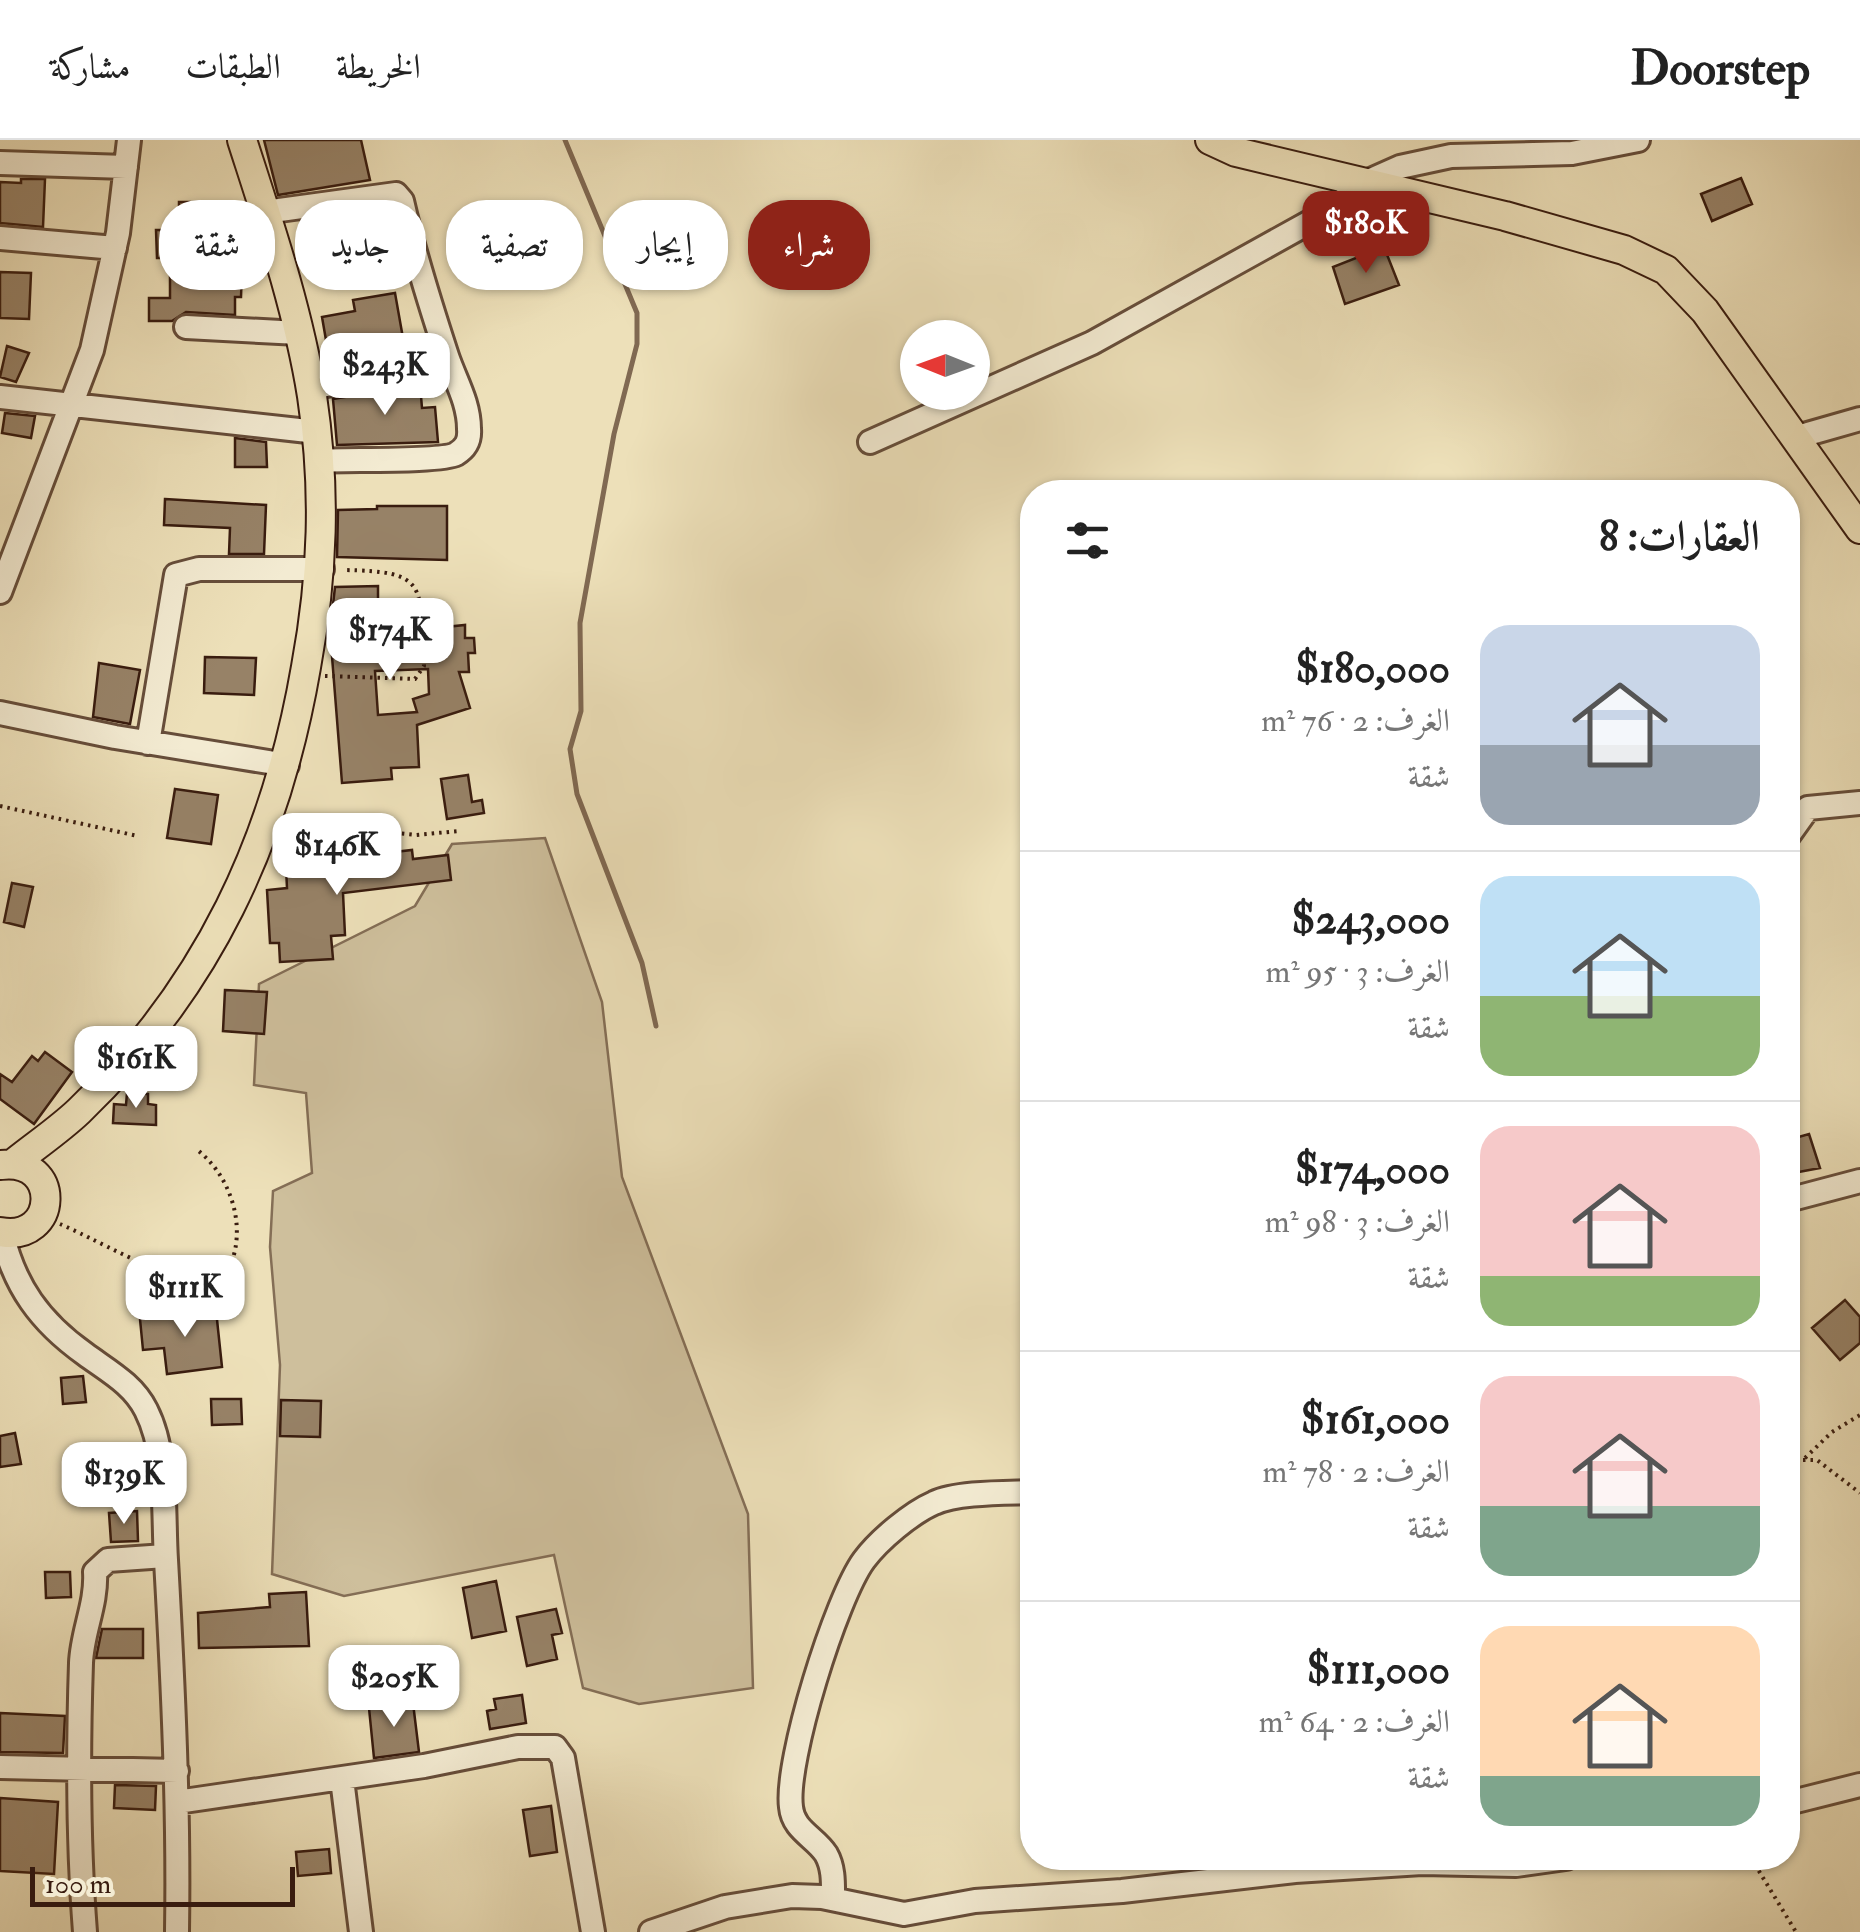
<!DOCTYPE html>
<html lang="ar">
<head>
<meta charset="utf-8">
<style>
  :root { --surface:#fff; --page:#f2f2f2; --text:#222; --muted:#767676; --line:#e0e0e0; --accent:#8f2418 }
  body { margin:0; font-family:"IM FELL Double Pica",Amiri,serif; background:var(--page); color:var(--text); direction:rtl; height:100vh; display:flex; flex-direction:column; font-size:38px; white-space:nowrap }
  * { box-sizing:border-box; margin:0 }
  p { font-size:32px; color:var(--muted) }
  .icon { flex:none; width:55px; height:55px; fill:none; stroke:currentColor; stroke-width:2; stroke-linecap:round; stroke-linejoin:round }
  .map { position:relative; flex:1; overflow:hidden; direction:ltr }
  .sheet { position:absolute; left:1020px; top:340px; width:780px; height:1390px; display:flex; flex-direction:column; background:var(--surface); border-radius:40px; box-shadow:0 2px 8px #0004; direction:rtl }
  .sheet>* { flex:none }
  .hud { position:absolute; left:30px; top:60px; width:840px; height:90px; direction:rtl; display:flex; gap:20px }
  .needle { width:65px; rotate:271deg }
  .tools { position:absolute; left:900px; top:180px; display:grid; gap:20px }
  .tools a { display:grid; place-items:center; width:90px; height:90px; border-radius:50%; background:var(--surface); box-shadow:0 2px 8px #0004; font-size:50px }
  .scale { position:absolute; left:30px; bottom:25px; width:265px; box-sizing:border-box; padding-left:10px; border:5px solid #391c0f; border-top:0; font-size:28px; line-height:35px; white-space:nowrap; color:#391c0f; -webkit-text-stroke:8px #f3ebd2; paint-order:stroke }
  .price { position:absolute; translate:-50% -85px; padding:0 22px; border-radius:20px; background:#fff; color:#222; font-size:32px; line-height:65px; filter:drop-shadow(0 2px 5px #0008) }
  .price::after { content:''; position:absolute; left:50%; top:60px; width:30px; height:22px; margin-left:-15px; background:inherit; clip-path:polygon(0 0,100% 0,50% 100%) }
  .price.selected { background:var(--accent); color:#fff }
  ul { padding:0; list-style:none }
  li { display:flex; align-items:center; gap:30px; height:250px; padding:0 40px }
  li+li { border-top:2px solid var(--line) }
  li span { display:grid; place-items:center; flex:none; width:280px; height:200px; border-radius:30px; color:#555 }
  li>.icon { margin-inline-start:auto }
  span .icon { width:120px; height:120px; fill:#fffc; stroke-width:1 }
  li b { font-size:42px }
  h2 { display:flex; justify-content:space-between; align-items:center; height:120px; padding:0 40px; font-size:42px }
  .tag { padding:0 35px; border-radius:40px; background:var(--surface); box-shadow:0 2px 8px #0004; font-size:35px; line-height:90px }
  .tag.selected { background:var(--accent); color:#fff }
  header { display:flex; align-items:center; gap:60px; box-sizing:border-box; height:140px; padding:0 50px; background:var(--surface); border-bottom:2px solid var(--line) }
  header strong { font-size:48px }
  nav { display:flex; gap:55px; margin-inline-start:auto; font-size:35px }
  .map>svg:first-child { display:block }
  .green { fill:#cebf9c; stroke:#846e56; stroke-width:2.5 }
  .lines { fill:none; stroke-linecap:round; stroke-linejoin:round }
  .stream { stroke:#806952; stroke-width:5 }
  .building { fill:#978267; stroke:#391c0f; stroke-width:2.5; fill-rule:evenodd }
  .minor-casing { stroke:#664d3a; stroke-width:28 }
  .major-casing { stroke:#391c0f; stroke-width:32 }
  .path { stroke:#391c0f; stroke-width:4; stroke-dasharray:2.5 5; stroke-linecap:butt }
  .minor { stroke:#f3ebd2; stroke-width:22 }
  .major { stroke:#ede0b9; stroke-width:28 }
</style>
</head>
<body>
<header>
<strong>Doorstep</strong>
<nav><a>الخريطة</a><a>الطبقات</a><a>مشاركة</a></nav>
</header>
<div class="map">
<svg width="1860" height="1792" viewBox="0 0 1860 1792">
  <rect width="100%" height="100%" fill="#ede0b9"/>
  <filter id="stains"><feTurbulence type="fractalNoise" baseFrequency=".002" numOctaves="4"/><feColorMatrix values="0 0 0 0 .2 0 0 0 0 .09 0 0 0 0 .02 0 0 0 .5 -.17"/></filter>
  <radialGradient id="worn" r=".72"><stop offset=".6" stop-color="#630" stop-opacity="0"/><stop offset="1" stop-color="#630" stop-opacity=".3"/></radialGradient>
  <path class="green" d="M545,698L602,862L622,1037L748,1374L753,1548L639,1564L583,1548L554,1415L344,1456L272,1434L280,1225L270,1107L273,1051L312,1033L306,953L254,945L259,844L415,766L452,704Z"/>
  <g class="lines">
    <path class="stream" d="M565,0L637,173V204L614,294L580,483L581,571L570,609L577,654L642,823L656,886"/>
  </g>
  <path class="building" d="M264,0H361L370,40L278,55Z
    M1741,38L1752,64L1712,81L1701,54Z
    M21,39H45L43,87L0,83V42L21,43Z
    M179,62H207L208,92L222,91V129H242L241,157H235V175L186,172L172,181H149V158H170V118H157L156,90H179Z
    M346,86L348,96L383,91L388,122L350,128L349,120L312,126L307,92Z
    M1384,107L1399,145L1345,164L1333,127Z
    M0,132L31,133L29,179L0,178Z
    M395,153L406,215L331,229L322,177L355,171L353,160Z
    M7,206L29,213L16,242L0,237Z
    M420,244L422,268L435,267L438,302L337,305L333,259Z
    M5,273L35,276L31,298L2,293Z
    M235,298L266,302L267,327H235Z
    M165,359L266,365L264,414H229L230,388L164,385Z
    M377,366H447V420L337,417L338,370L377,369Z
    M378,446V461H396L397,492L465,485V498H474L475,513H468L469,532H459L470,568L417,585L419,627L391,628L392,639L342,643L330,491L335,447ZM428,529L429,554L413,559L417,572L378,575L375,531Z
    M205,517L256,518L254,555L204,553Z
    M99,523L140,530L130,584L93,577Z
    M468,635L472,662L482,660L484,673L447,679L441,639Z
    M175,649L218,655L211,704L167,698Z
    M412,710L413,719L448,715L451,740L343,753L345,795L331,796L333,819L280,822L279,803H270L267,750L287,748L286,727L360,723L359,716Z
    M12,743L33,747L24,787L4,782Z
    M225,850L267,852L264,894L223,891Z
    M45,912L72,932L34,984L0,959V934L12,942L32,916L38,921Z
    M127,953L148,954V964L156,965V985L113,983L114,964L126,965Z
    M1809,994L1820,1028L1788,1034V1000Z
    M1845,1160L1860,1177V1203L1840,1220L1812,1188Z
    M216,1170L222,1227L167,1234L164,1208L143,1210L140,1179Z
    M83,1236L86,1262L63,1264L61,1238Z
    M211,1259H241L242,1284L212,1285Z
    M281,1260L321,1261L320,1297L280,1296Z
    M15,1293L21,1324L0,1327V1296Z
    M124,1306L127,1327L88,1332L85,1311Z
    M137,1371L138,1401L111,1402L109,1373Z
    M45,1432H70L71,1457L46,1458Z
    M496,1441L506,1491L472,1498L463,1448Z
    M306,1452L309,1506L199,1508L198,1473L270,1467L269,1454Z
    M556,1469L562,1493L552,1495L557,1519L527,1526L517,1477Z
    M102,1489H143V1518H96Z
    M522,1555L526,1583L490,1589L487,1571L496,1569L494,1559Z
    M413,1563L419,1612L374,1618L369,1568Z
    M0,1573L65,1576L63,1613L0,1612Z
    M115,1645L156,1646L155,1670L114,1668Z
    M0,1658L58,1662L54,1734L0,1731Z
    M551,1666L557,1712L530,1716L523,1670Z
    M329,1709L331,1733L298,1736L296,1712Z"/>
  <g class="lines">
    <defs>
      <path id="minor" d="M0,23L126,27
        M265,72L396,54L402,61C414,114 430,164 447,216C455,240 469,262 469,289C470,301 466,308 456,314C441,322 344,319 318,321
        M0,98L115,108
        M186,187L299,193
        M310,248L449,223
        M0,257L317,292
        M1797,297L1860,279
        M870,302L1092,203L1328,72L1364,43L1400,27L1451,16L1572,13L1638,0
        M0,452L92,210L118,93L129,0
        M0,573L115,597L287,625
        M148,603L176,435L199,429H322
        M1788,696L1808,668L1860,663
        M1788,1060L1860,1041
        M2,1093C14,1146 40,1182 85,1214C108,1231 133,1244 146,1270C168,1313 163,1373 166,1420C173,1544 179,1668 177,1792
        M0,1627L177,1631
        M342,1639L361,1792
        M177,1662L424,1626L518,1607H555L563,1618L593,1792
        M1788,1663L1860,1645
        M833,1759C833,1744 834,1728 826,1714C815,1697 793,1690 791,1667C785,1621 836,1458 864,1420C879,1400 911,1373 934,1363C957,1352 1007,1353 1032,1352
        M85,1792C78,1703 78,1612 81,1523C82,1492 97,1464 95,1432L108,1420L165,1416
        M651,1792L725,1767L792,1756L822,1757L904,1774L975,1761L1122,1751L1295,1731L1422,1723L1516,1725L1566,1718"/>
      <path id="major" d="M1210,0L1236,12L1505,76L1624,110L1666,130L1705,171L1860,389
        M14,1023C35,1006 59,990 79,971C208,847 276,701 306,527C323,435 326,349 312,256C298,169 269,84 242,0
        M0,1092C59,1103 62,1017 1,1025"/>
    </defs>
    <use href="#minor" class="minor-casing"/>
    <use href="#major" class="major-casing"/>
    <path class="path" d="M325,536L415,539L424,526C419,445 431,431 342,430
      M0,666L138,696
      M290,681L416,695L459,691
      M60,1084C87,1095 169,1141 192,1140C209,1140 222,1130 233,1118C245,1079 228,1033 196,1009
      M1805,1318L1832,1292L1860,1275
      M1788,1320H1817L1860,1353
      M1751,1718L1796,1792"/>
    <use href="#minor" class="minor"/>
    <use href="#major" class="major"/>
  </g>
  <rect width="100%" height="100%" filter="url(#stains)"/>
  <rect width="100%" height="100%" fill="url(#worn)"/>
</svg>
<div class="tools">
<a><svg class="needle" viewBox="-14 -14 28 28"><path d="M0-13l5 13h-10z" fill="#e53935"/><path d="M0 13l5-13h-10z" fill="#767676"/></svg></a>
</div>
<div class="scale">100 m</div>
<b class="price selected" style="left:1366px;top:136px">$180K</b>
<b class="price" style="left:385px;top:278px">$243K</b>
<b class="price" style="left:390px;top:543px">$174K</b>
<b class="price" style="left:337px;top:758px">$146K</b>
<b class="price" style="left:136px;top:971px">$161K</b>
<b class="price" style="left:185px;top:1200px">$111K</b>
<b class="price" style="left:124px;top:1387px">$139K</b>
<b class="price" style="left:394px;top:1590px">$205K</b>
<div class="hud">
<a class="tag selected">شراء</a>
<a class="tag">إيجار</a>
<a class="tag">تصفية</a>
<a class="tag">جديد</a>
<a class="tag">شقة</a>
</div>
<section class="sheet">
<h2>العقارات: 8<svg class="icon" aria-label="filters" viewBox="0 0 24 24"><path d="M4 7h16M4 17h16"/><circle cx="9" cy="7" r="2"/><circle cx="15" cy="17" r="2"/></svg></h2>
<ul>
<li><span style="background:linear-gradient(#c9d6e8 60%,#9aa5b1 0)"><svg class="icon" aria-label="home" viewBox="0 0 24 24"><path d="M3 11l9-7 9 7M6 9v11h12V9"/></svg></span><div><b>$180,000</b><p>الغرف: 2 · 76 m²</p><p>شقة</p></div></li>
<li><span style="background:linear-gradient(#bfe0f5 60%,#8fb573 0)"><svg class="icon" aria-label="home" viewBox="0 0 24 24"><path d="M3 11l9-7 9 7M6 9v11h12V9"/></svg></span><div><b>$243,000</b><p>الغرف: 3 · 95 m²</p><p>شقة</p></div></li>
<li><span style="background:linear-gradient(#f6c9c9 75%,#8fb573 0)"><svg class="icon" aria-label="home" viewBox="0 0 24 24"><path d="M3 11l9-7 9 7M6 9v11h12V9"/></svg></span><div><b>$174,000</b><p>الغرف: 3 · 98 m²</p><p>شقة</p></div></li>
<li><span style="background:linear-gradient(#f6c9c9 65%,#7fa58c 0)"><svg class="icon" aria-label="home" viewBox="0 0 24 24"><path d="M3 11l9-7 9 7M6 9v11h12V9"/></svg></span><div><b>$161,000</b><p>الغرف: 2 · 78 m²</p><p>شقة</p></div></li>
<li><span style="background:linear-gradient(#ffd9b3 75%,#7fa58c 0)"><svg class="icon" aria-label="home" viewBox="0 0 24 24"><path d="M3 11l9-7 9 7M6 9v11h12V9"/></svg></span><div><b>$111,000</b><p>الغرف: 2 · 64 m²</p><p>شقة</p></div></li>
</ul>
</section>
</div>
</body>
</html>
